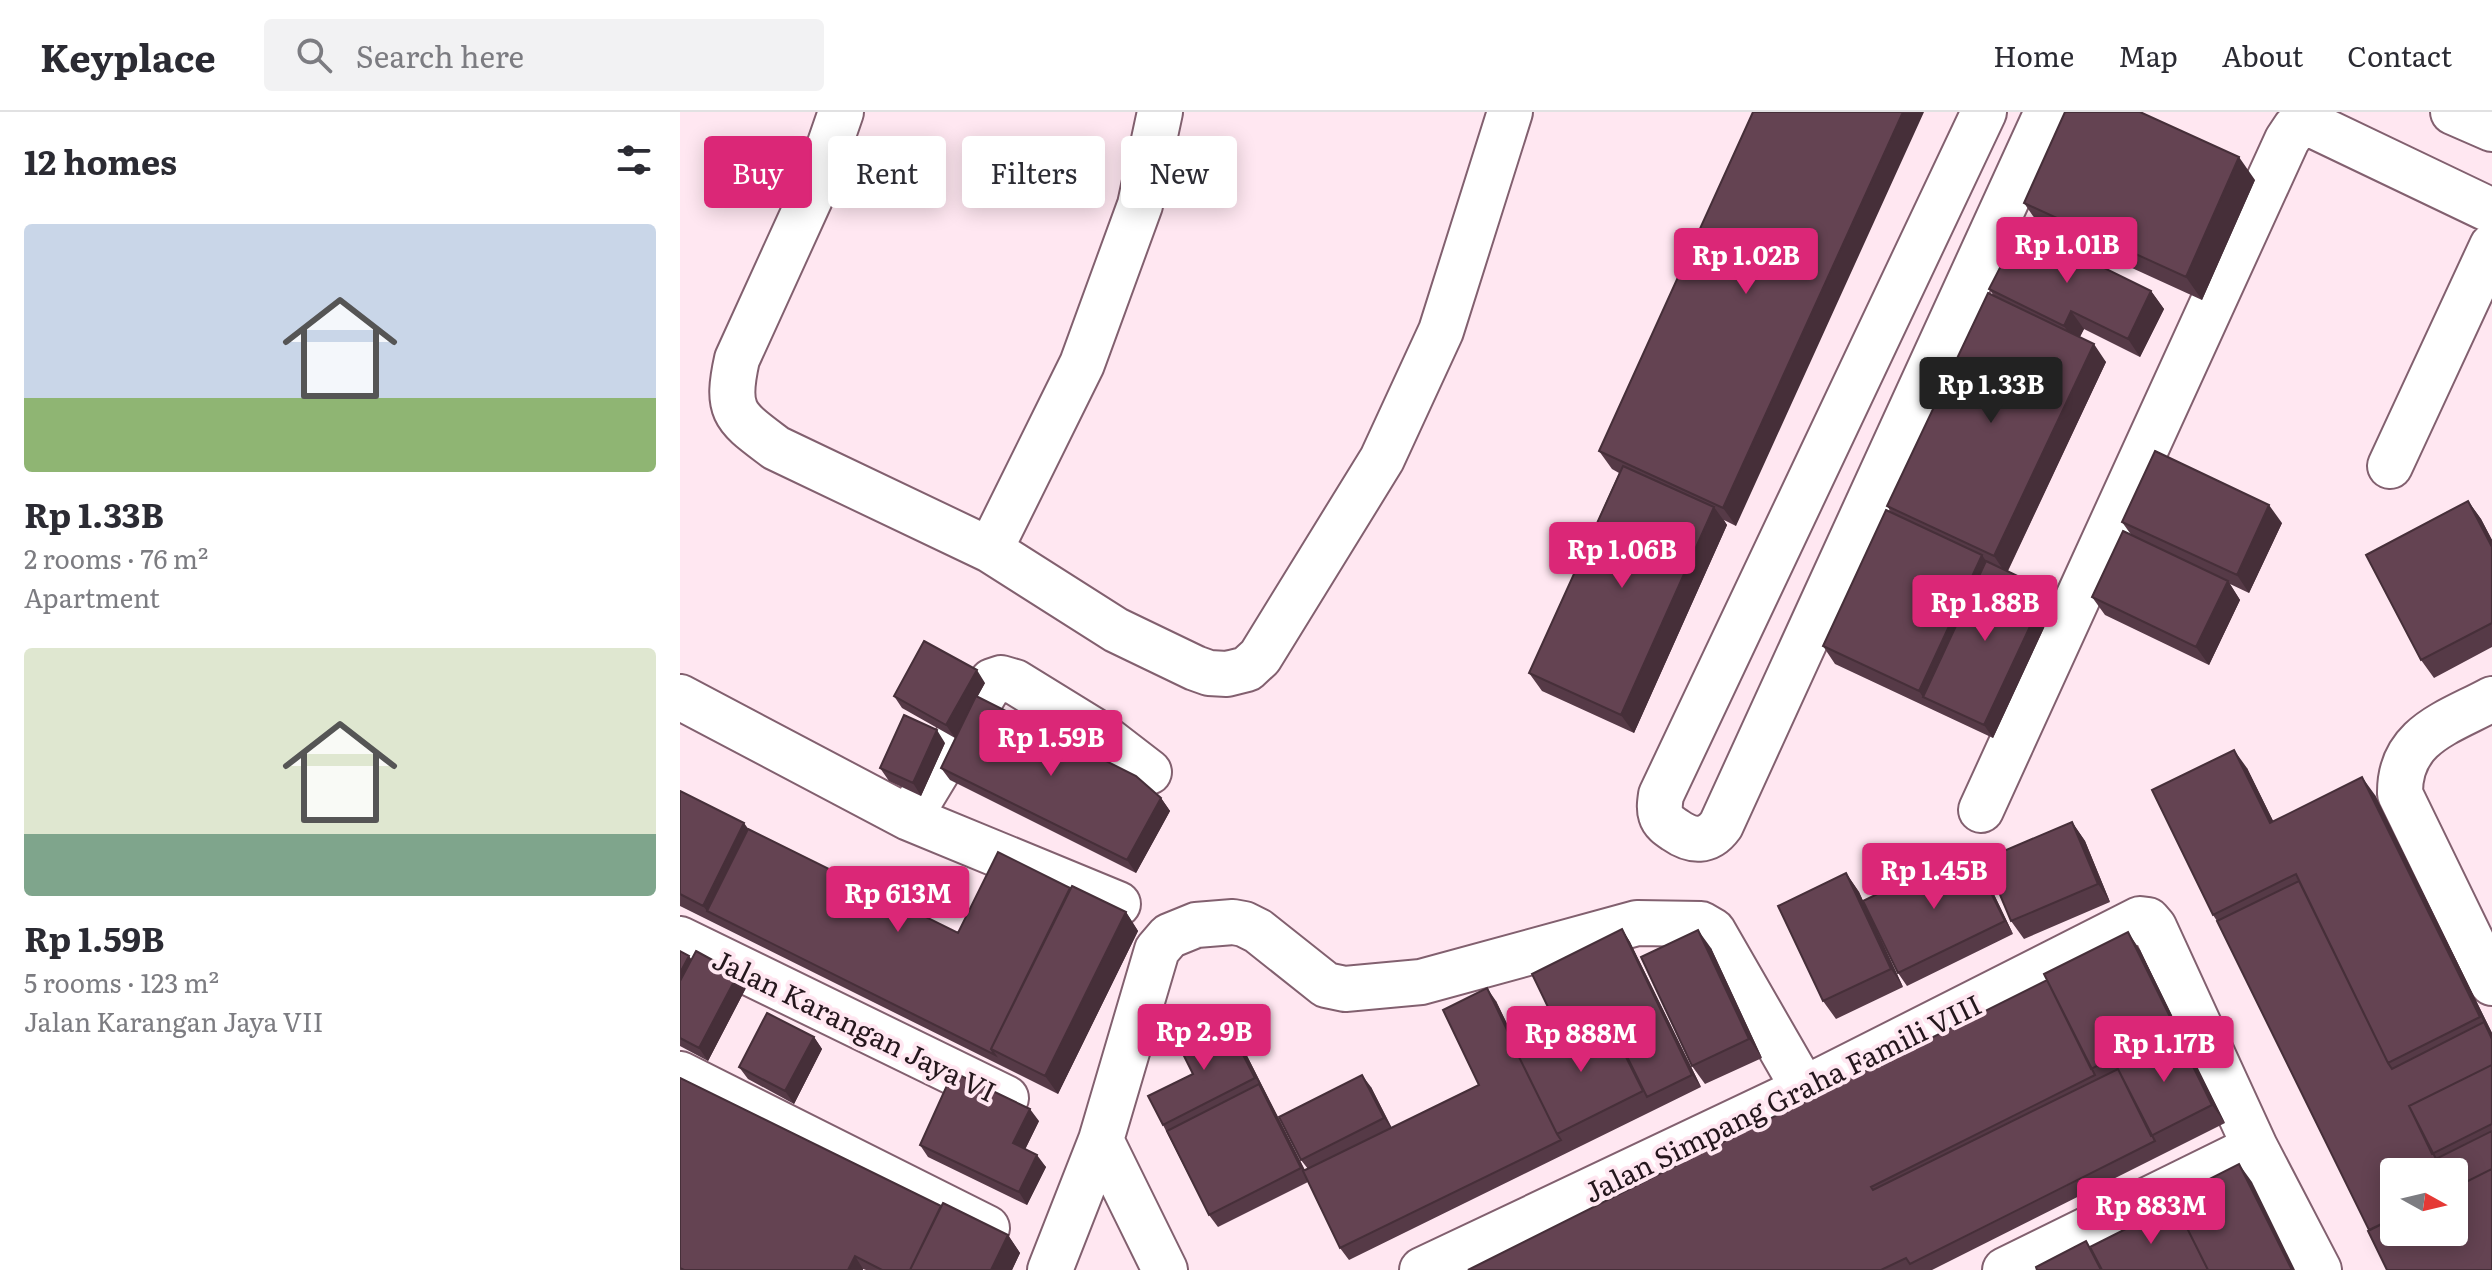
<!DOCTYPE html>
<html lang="en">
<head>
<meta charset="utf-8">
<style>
  :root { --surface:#fff; --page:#f2f2f3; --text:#2b2b33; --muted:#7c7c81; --line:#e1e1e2; --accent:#db2777 }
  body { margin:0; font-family:Literata,serif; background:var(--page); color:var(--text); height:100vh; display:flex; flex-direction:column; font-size:30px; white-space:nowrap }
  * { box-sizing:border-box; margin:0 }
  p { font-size:26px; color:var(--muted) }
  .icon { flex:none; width:44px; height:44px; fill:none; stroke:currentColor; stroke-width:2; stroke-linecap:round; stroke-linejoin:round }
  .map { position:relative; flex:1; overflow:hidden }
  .sheet { display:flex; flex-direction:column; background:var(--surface); width:680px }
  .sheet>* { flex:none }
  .guide { position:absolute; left:24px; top:24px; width:760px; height:72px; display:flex; gap:16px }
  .needle { width:52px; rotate:98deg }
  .tools { position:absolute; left:1700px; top:1046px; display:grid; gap:16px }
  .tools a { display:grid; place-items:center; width:88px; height:88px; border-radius:8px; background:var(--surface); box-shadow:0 4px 20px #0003; font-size:40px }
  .price { position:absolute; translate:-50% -68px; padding:0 18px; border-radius:8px; background:var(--accent); color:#fff; font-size:26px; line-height:52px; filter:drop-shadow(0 2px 4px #0008) }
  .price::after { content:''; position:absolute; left:50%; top:48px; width:24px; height:18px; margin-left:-12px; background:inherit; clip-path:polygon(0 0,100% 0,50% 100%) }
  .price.active { background:#222; color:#fff }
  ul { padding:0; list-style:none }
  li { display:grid; align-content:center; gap:16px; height:424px; padding:0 24px }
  li span { display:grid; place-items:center; height:248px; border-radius:8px; color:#555 }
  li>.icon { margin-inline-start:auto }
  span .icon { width:144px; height:144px; fill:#fffc; stroke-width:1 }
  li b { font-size:34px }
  h2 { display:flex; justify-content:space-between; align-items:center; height:96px; padding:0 24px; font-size:34px }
  .tag { padding:0 28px; border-radius:8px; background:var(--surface); box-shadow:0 4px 20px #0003; font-size:28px; line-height:72px }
  .tag.active { background:var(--accent); color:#fff }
  header { display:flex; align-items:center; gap:48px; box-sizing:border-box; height:112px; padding:0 40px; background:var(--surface); border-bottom:2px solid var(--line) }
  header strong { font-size:38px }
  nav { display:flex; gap:44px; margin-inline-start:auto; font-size:28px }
  .search { width:560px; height:72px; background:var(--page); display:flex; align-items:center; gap:20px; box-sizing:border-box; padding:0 28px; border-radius:8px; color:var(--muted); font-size:30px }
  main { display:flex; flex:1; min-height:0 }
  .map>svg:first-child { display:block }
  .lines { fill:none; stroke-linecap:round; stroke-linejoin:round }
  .minor-casing { stroke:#82606f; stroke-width:48 }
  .minor { stroke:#fff; stroke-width:44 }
  .wall { fill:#563a47 }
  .shaded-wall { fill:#462f39 }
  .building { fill:#644352; stroke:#462f39; stroke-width:2 }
  .labels { text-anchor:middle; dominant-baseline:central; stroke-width:8; stroke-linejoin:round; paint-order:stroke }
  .street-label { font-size:28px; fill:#25171d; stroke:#ffe7f1 }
</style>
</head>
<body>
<header>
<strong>Keyplace</strong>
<div class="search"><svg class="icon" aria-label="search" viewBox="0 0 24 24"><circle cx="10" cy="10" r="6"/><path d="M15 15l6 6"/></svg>Search here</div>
<nav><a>Home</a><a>Map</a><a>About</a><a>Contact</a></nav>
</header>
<main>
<section class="sheet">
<h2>12 homes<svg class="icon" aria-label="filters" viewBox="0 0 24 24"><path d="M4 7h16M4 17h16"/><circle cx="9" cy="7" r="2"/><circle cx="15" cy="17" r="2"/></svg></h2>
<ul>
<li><span style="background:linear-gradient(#c9d6e8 70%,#8fb573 0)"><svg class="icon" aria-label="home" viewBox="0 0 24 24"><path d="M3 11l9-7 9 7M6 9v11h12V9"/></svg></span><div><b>Rp 1.33B</b><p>2 rooms · 76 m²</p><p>Apartment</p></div></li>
<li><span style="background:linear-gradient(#dfe7d0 75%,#7fa58c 0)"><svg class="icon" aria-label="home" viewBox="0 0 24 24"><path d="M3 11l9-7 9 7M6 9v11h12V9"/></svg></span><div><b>Rp 1.59B</b><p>5 rooms · 123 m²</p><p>Jalan Karangan Jaya VII</p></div></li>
</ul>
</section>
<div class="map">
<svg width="1812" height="1158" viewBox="0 0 1812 1158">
  <rect width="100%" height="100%" fill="#ffe7f1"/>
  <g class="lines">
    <defs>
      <path id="minor" d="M161,0L134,78L57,247C45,301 55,305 96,336L310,438L436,518L515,556L529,561L547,562L567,557L580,545L702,347L761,219L830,0
        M1304,0L981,683C980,690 979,697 981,703C983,710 989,714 995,718C1012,730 1028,731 1041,713L1367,0
        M1773,0L1812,17
        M1710,354L1812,134
        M310,438L402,252L460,93L480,0
        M0,585L229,706L438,792
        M1812,587C1768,611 1719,623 1720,682L1812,871
        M1301,698L1607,28L1615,16L1630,12L1812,99
        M229,706L312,569L321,566L335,570L421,623L469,660
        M0,827L326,986
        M0,962L307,1116
        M421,1028L485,1158
        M370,1158L421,1028L477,838L489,824L516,813L553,810L564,812L578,819L646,873L665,877L741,870L957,811L1021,812L1033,819L1124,977
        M742,1158L1124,977L1460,807L1468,808L1474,815L1575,1035L1639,1158
        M1325,1158L1575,1035"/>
    </defs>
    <use href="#minor" class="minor-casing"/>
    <use href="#minor" class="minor"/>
  </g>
  <path class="wall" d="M1073,0L1056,414L1044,408L1047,413L954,621L862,579L849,561L939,361L932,357L919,339Z
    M1575,68L1522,188L1360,114L1344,91Z
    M1309,177L1471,179L1484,197L1460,245L1404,217L1400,225L1426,250L1328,459L1367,478L1376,490L1313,626L1155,552L1143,534L1212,401L1207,394L1314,184Z
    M1788,389L1801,407L1812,428V535L1754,566L1741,548Z
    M1442,410L1602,411L1569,481L1550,472L1560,488L1529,553L1425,503L1412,485L1452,424Z
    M305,571L297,585L481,686L490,699L456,761L270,668L261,656L275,626L222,596L214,584Z
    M265,631L241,684L209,669L200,656Z
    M1567,656L1593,709L1695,683L1812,921V1158L1689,1118L1537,809L1533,803Z
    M0,679L68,717L278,821L390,776L446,800L458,819L378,982L0,794Z
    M1392,710L1405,729L1430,790L1344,827L1331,809Z
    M1298,749L1333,822L1227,874L1218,861L1187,797L1223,875L1156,907L1143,889L1166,761L1179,780L1183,789Z
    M942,817L950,830L1021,975L669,1148L660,1136L628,1070L538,1115L529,1103L483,1013L544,906L557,924L625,1058L628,1057L621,1048L691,975L712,1016L799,973L816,889L842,944L882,924Z
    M1031,836L1082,946L1025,972L1012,954Z
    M1460,838L1507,934H1506L1545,1011L1252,1158H788Z
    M0,839L12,848L67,874L28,949L0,934Z
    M134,925L142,937L114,992L68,967L59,955Z
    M0,966L261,1094L328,1123L340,1141L332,1158H186L183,1157V1158H0Z
    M359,1009L345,1037L366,1055L347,1093L248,1045L240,1033Z"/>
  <path class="shaded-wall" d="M1223,0H1244L1056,414L1043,396Z
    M1559,45L1575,68L1522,188L1506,165Z
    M1471,179L1484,197L1460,245L1448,227Z
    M1391,199L1404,217L1396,232L1384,214Z
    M1414,232L1426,250L1326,462L1314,444Z
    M1788,389L1801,407L1812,428V435Z
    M1589,393L1602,411L1569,481L1557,463Z
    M1034,395L1047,413L954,621L941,603Z
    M1302,443L1314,461L1243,585L1239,579Z
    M1548,469L1560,488L1529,553L1516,535Z
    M1367,478L1376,490L1313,626L1304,613Z
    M297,558L305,571L275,626L266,613Z
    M257,618L265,631L241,684L233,671Z
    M1554,638L1567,656L1603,729L1590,711Z
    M1682,665L1695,683L1812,921V927Z
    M481,686L490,699L456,761L447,748Z
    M1392,710L1405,729L1430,790L1418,772Z
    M64,711L77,729L27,799L23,794Z
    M1289,737L1298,749L1333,822L1325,809Z
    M1166,761L1179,780L1223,875L1211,857Z
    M446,800L458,819L378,982L365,964Z
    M942,817L950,830L1021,975L1012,963Z
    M1018,818L1031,836L1082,946L1069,927Z
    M1448,820L1460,838L1507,934L1495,915Z
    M9,844L18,856L0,891V861Z
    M58,862L67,874L28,949L19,936Z
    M807,876L816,889L880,1020L878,1021Z
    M544,906L557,924L630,1069L621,1056L579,972Z
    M1496,920L1509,938L1545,1011L1532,993Z
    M134,925L142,937L114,992L105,979Z
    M682,963L691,975L713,1019L704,1006Z
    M350,997L359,1009L342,1044L333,1031Z
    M357,1043L366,1055L347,1093L339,1080Z
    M1559,1052L1572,1070L1615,1158H1612Z
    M328,1123L340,1141L332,1158H311Z
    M175,1144L183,1157V1158H168Z"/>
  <path class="building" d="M1073,0H1223L1043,396L919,339Z
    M1385,0H1460L1559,45L1506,165L1344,91Z
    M1341,115L1471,179L1448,227L1391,199L1384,214L1309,177Z
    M1308,181L1414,232L1314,444L1207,394Z
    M1475,339L1589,393L1557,463L1442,410Z
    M943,354L1034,395L941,603L849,561Z
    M1788,389L1812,435V511L1741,548L1686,443Z
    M1206,398L1302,443L1239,579L1143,534Z
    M1443,419L1548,469L1516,535L1412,485Z
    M1306,449L1367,478L1304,613L1243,585Z
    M244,529L297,558L266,613L214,584Z
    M296,584L456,664L481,686L447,748L261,656Z
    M224,603L257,618L233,671L200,656Z
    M1554,638L1590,711L1682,665L1800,905L1708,951L1616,762L1533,803L1472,678Z
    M0,679L64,711L23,794L0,782Z
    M1392,710L1418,772L1331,809L1305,747Z
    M68,717L278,821L318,740L390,776L311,937L315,943L27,799Z
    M1289,737L1325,809L1218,861L1183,789Z
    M1166,761L1211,857L1143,889L1098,794Z
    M1619,769L1708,951L1712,957L1804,910L1812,927V953L1729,994L1756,1047L1812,1019V1057L1774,1076V1060H1714V1106L1689,1118L1537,809Z
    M392,774L446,800L365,964L311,937Z
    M942,817L1012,963L967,985L929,908L925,903L882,924L852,862Z
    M1018,818L1069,927L1012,954L961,845Z
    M1448,820L1495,915L1411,957L1364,862Z
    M0,839L9,844L0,861Z
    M16,839L58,862L19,936L0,926V869Z
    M1367,868L1415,963L1191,1075L1193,1078L1438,957L1475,1029L1230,1152L1226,1146L1201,1158H788Z
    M807,876L840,945H839L877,1022L881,1028L660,1136L623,1059L799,973L763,898Z
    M87,901L134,925L105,979L59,955Z
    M925,903L963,979L877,1022L839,945Z
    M544,906L575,966L483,1013L468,984L513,962L497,930Z
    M1496,920L1532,993L1471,1024L1435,951Z
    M1812,953V1012L1752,1042L1729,994Z
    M273,960L350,997L333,1031L357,1043L339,1080L240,1033Z
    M682,963L704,1006L621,1048L599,1005Z
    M0,966L261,1094L230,1158H202L175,1144L168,1158H4L0,1156Z
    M579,972L621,1056L529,1103L487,1019Z
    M1559,1052L1612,1158H1528L1492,1086Z
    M1812,1057V1158H1707L1688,1119L1714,1106V1120H1774V1076Z
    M263,1091L328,1123L311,1158H230Z
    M1495,1092L1528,1158H1422L1410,1135Z
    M1406,1129L1421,1158H1357L1356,1155Z"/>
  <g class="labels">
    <g class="street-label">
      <text transform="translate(175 912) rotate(26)">Jalan Karangan Jaya VI</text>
      <text transform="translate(1102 985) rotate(-26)">Jalan Simpang Graha Famili VIII</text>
    </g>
  </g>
</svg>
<div class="tools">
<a><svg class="needle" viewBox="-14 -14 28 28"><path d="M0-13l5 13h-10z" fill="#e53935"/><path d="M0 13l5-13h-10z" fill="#7c7c81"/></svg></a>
</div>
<b class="price" style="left:1387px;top:173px">Rp 1.01B</b>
<b class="price" style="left:1066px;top:184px">Rp 1.02B</b>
<b class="price active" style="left:1311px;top:313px">Rp 1.33B</b>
<b class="price" style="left:942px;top:478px">Rp 1.06B</b>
<b class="price" style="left:1305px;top:531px">Rp 1.88B</b>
<b class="price" style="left:371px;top:666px">Rp 1.59B</b>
<b class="price" style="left:1254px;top:799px">Rp 1.45B</b>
<b class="price" style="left:218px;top:822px">Rp 613M</b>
<b class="price" style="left:524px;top:960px">Rp 2.9B</b>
<b class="price" style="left:901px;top:962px">Rp 888M</b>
<b class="price" style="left:1484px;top:972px">Rp 1.17B</b>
<b class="price" style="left:1471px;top:1134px">Rp 883M</b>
<div class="guide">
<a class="tag active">Buy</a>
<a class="tag">Rent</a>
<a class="tag">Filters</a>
<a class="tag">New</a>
</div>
</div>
</main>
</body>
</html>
